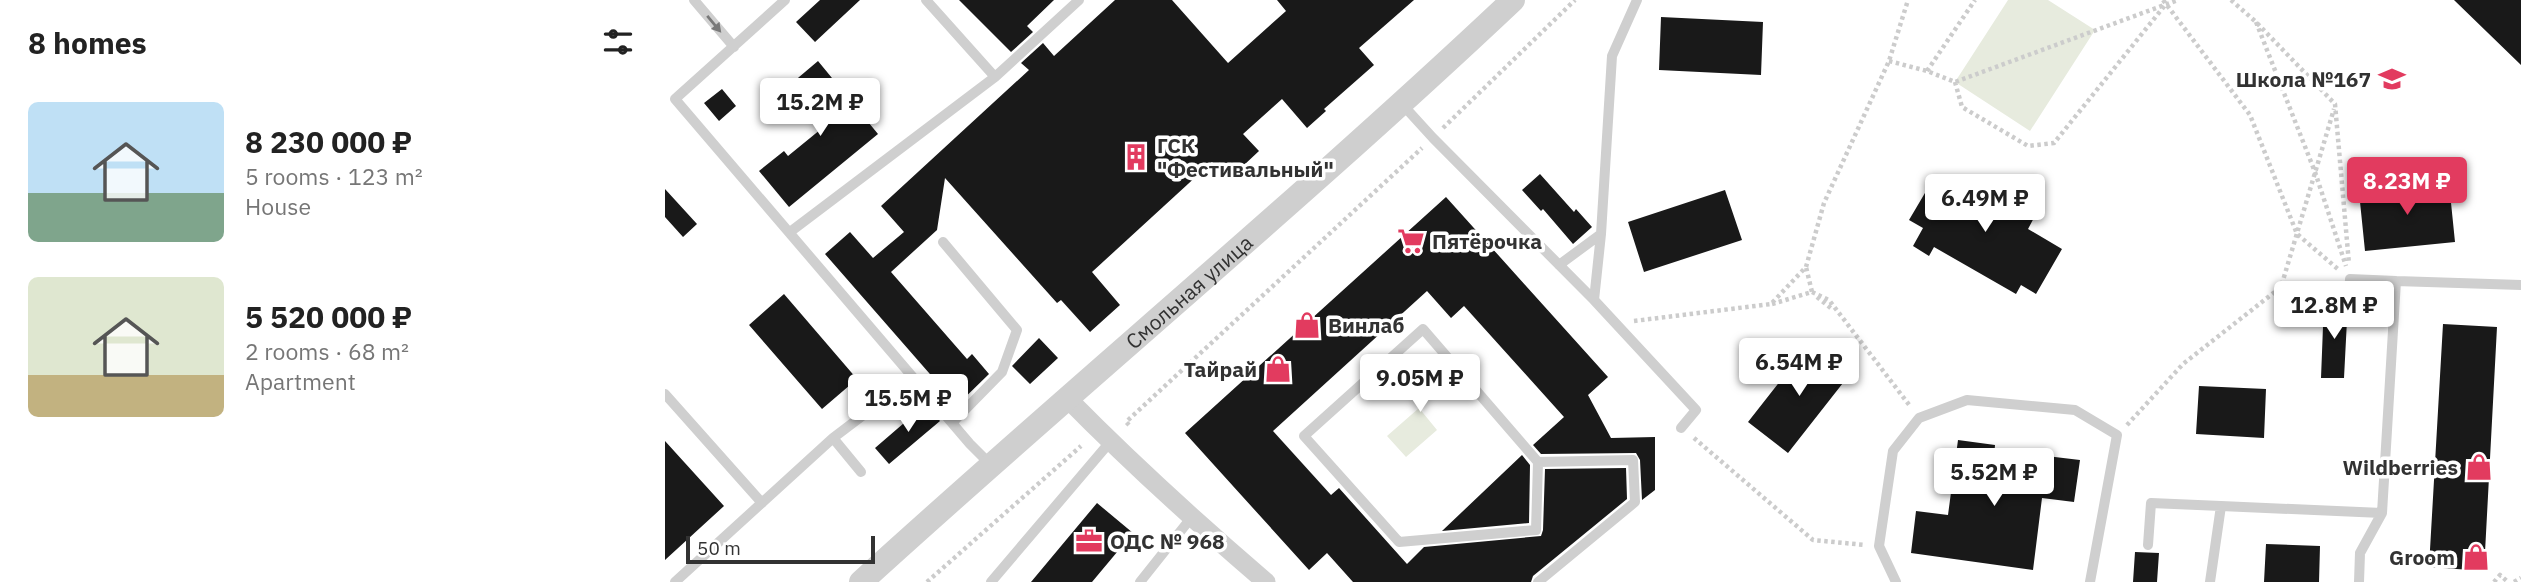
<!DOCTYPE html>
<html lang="en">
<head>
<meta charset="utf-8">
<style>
  :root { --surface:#fff; --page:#f2f2f2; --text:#222; --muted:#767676; --accent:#e23b5f }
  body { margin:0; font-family:"IBM Plex Sans",sans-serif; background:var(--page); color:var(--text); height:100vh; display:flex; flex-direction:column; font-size:26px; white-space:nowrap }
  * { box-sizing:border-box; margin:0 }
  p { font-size:23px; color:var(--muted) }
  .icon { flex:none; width:38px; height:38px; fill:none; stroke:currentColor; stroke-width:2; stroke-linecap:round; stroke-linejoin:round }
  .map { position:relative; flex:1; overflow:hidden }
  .sheet { display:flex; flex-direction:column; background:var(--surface); width:665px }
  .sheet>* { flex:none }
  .scale { position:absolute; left:21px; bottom:18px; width:189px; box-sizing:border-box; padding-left:7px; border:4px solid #323232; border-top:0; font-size:19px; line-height:24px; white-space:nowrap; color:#323232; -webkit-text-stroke:5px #fff; paint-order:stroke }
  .price { position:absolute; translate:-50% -60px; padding:0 16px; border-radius:7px; background:#fff; color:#222; font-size:23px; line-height:46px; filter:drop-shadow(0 2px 4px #0008) }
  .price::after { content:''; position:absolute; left:50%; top:42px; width:21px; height:16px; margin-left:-10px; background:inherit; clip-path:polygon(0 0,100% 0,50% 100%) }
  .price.current { background:var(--accent); color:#fff }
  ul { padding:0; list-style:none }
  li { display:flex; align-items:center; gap:21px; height:175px; padding:0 28px }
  li span { display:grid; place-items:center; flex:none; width:196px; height:140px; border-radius:10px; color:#555 }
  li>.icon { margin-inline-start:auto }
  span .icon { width:84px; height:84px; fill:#fffc; stroke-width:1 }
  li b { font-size:30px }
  h2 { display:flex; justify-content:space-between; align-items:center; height:84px; padding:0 28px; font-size:30px }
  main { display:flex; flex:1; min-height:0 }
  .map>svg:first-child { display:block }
  .green { fill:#e7ebde }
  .building { fill:#191919 }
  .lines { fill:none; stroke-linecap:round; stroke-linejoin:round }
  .path { stroke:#ccc; stroke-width:4.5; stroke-dasharray:3.5 3.5; stroke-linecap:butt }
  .service { stroke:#cfcfcf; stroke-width:10 }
  .minor { stroke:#cfcfcf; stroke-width:19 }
  .tertiary { stroke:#cfcfcf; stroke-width:24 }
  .oneway { fill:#797979 }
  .labels { text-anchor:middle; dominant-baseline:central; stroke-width:7; stroke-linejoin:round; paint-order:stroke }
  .poi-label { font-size:21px; font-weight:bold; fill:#323232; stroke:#fff; text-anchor:end }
  .street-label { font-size:21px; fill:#323232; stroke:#fff }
</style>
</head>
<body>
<main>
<section class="sheet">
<h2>8 homes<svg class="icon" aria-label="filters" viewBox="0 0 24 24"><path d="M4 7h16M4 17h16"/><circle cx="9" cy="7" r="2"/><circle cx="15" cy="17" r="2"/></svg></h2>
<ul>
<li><span style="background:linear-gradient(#bfe0f5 65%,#7fa58c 0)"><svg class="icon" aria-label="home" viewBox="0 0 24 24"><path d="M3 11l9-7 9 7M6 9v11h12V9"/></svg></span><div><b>8 230 000 ₽</b><p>5 rooms · 123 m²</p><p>House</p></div></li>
<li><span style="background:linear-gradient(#dfe7d0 70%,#c2b280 0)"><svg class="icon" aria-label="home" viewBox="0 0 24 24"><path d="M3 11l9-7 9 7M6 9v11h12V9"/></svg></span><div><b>5 520 000 ₽</b><p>2 rooms · 68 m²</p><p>Apartment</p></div></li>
</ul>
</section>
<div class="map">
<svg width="1856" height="582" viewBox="0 0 1856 582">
  <rect width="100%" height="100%" fill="#fff"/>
  <path class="green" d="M1343,0H1383L1430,30L1365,131L1290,82Z
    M754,408L772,430L741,457L722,436Z"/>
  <path class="building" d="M155,0H195L150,42L131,22Z
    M294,0H389L362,26L368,32L346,52Z
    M450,0H507L563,63L621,11L612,0H749L694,48L709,65L659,109L661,111L642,128L617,99L578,134L594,151L563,180L547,162L427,272L455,305L425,332L396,300L392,303L280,178L272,230L226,272L302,359L307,354L324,374L286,411L272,394L278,389L160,254L185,232L208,258L239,232L216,206L364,70L356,63L378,43L389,56Z
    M1789,0H1856V65Z
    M996,17L1098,22L1096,75L994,70Z
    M153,61L213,134L124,207L94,171L119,151L123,156L161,125L127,83Z
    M57,89L71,106L54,121L39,103Z
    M875,174L909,212L911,209L927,227L908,244L878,209L876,211L857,190Z
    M1270,176L1301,194L1311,177L1372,212L1363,229L1397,249L1371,294L1356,285L1351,294L1269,247L1264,256L1248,246L1258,228L1244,220Z
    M1784,183L1790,242L1700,251L1694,192Z
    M0,189L32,224L18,237L0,217Z
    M1060,190L1077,240L979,272L963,222Z
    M781,197L943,377L923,395L946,438L990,437V490L977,500L975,460L971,453L876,454L868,445L899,417L799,306L786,318L762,291L608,431L666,495L674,488L742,564L759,547L876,536L878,530L880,469L961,468L962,499L868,576L866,582H688L662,553L644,570L520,433Z
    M119,294L192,379L157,409L84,325Z
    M1659,301L1676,302V316L1682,320L1679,378H1656Z
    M1778,324L1832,327L1819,571L1764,567Z
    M374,338L393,358L365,384L347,366Z
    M1145,343L1185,374L1123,453L1083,422Z
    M1534,386L1601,389L1599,438L1531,434Z
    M261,404L275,421L224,464L210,448Z
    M1293,440L1330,445L1329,458L1372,464L1373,455L1415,460L1409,502L1377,498L1368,570L1246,553L1251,511L1283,515Z
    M0,441L59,506L0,560Z
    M857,455L865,465L864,523L777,531Z
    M432,503L468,533L427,582H366Z
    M1601,544L1655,546L1654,582H1599Z
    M1470,552L1494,553L1492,582H1468Z"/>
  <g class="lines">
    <path class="path" d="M1498,0L1585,115L1632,234L1674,270
      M1566,0L1591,22L1670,104L1684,264
      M1591,22L1650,172L1681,266
      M1224,61L1262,71L1290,82L1513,0
      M1262,71L1310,0
      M1290,82L1297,107L1363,146L1389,143L1501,4
      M778,128L910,0
      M1147,292L1164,300L1245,406
      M1152,297L1167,309
      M1107,304L1147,292L1141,267
      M969,321L1106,304L1141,267L1159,203L1224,61L1243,0
      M464,425L461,422L757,148
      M1462,425L1518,364L1616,287L1669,109
      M1029,438L1148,540L1200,545
      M262,582L416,446
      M1829,582L1835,575L1843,582
      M1849,582L1856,578"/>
    <path class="service" d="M29,0L69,47
      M120,0L10,99L305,444L325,464
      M261,0L330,77
      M737,104L768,138L929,300L1031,410L1016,428
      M125,232L330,77L414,0
      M278,242L352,330L337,372L287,423
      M894,265L936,234
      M929,300L936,234L947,56L972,0
      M1683,313L1685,279L1731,281
      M758,329L873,462L871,530L734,542L639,436Z
      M0,394L97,503
      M168,438L196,472
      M873,462L968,460L970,502L873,582
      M1483,545L1486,503L1556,506
      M10,582L168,438L197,416
      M326,582L445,442
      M475,582L526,518
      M1231,582L1214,546L1228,451L1254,418L1302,400L1410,410L1452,435L1425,582
      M1545,582L1556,506L1717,513L1731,281L1856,285
      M1694,582L1695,553L1717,513"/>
    <path class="minor" d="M401,397C465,462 532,523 601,582"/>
    <path class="tertiary" id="s1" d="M196,582C411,386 636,200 848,0"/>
  </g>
  <defs><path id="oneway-solid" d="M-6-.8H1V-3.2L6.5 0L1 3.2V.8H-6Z" transform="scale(1.75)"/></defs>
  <use class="oneway" href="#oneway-solid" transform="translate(49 24) rotate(50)"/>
  <defs>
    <symbol id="school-bare" viewBox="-9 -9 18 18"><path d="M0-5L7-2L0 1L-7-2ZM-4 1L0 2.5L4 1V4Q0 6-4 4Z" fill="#e23b5f" stroke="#fff" stroke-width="2.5" paint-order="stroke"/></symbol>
    <symbol id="building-bare" viewBox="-9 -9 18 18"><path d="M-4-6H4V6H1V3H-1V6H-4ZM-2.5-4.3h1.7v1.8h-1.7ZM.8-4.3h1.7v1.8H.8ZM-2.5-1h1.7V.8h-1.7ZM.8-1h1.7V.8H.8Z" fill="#e23b5f" stroke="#fff" stroke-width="2.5" paint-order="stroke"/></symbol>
    <symbol id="supermarket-bare" viewBox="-9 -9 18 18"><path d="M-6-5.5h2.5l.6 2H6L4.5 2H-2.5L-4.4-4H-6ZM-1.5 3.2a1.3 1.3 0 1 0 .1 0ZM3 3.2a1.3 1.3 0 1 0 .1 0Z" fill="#e23b5f" stroke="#fff" stroke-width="2.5" paint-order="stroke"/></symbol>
    <symbol id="shop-bare" viewBox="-9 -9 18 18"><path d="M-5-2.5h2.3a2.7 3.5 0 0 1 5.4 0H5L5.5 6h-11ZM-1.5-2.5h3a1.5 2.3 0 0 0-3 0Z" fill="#e23b5f" stroke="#fff" stroke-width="2.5" paint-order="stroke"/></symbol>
    <symbol id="office-bare" viewBox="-9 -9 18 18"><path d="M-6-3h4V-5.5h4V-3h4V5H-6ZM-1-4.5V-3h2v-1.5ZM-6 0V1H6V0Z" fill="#e23b5f" stroke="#fff" stroke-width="2.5" paint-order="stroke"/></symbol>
  </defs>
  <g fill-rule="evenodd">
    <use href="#school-bare" x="1708" y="60" width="38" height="38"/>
    <use href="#building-bare" x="452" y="138" width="38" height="38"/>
    <use href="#supermarket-bare" x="727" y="222" width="38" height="38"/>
    <use href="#shop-bare" x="623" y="306" width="38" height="38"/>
    <use href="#shop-bare" x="594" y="350" width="38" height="38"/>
    <use href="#shop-bare" x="1795" y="448" width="38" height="38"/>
    <use href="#office-bare" x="405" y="522" width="38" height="38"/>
    <use href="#shop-bare" x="1792" y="538" width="38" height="38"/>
  </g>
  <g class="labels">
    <g class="poi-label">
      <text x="1706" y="79">Школа №167</text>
      <text x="492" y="145" text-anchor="start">ГСК<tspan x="492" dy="24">"Фестивальный"</tspan></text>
      <text x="767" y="241" text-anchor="start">Пятёрочка</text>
      <text x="663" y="325" text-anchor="start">Винлаб</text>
      <text x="592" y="369">Тайрай</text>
      <text x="1793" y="467">Wildberries</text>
      <text x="445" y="541" text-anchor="start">ОДС № 968</text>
      <text x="1790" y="557">Groom</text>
    </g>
    <g class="street-label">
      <text stroke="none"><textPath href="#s1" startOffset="438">Смольная улица</textPath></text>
    </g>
  </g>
</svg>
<div class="scale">50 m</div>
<b class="price" style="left:155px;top:138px">15.2M ₽</b>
<b class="price current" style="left:1742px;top:217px">8.23M ₽</b>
<b class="price" style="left:1320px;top:234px">6.49M ₽</b>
<b class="price" style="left:1669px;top:341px">12.8M ₽</b>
<b class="price" style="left:1134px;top:398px">6.54M ₽</b>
<b class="price" style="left:755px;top:414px">9.05M ₽</b>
<b class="price" style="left:243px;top:434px">15.5M ₽</b>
<b class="price" style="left:1329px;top:508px">5.52M ₽</b>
</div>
</main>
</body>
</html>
